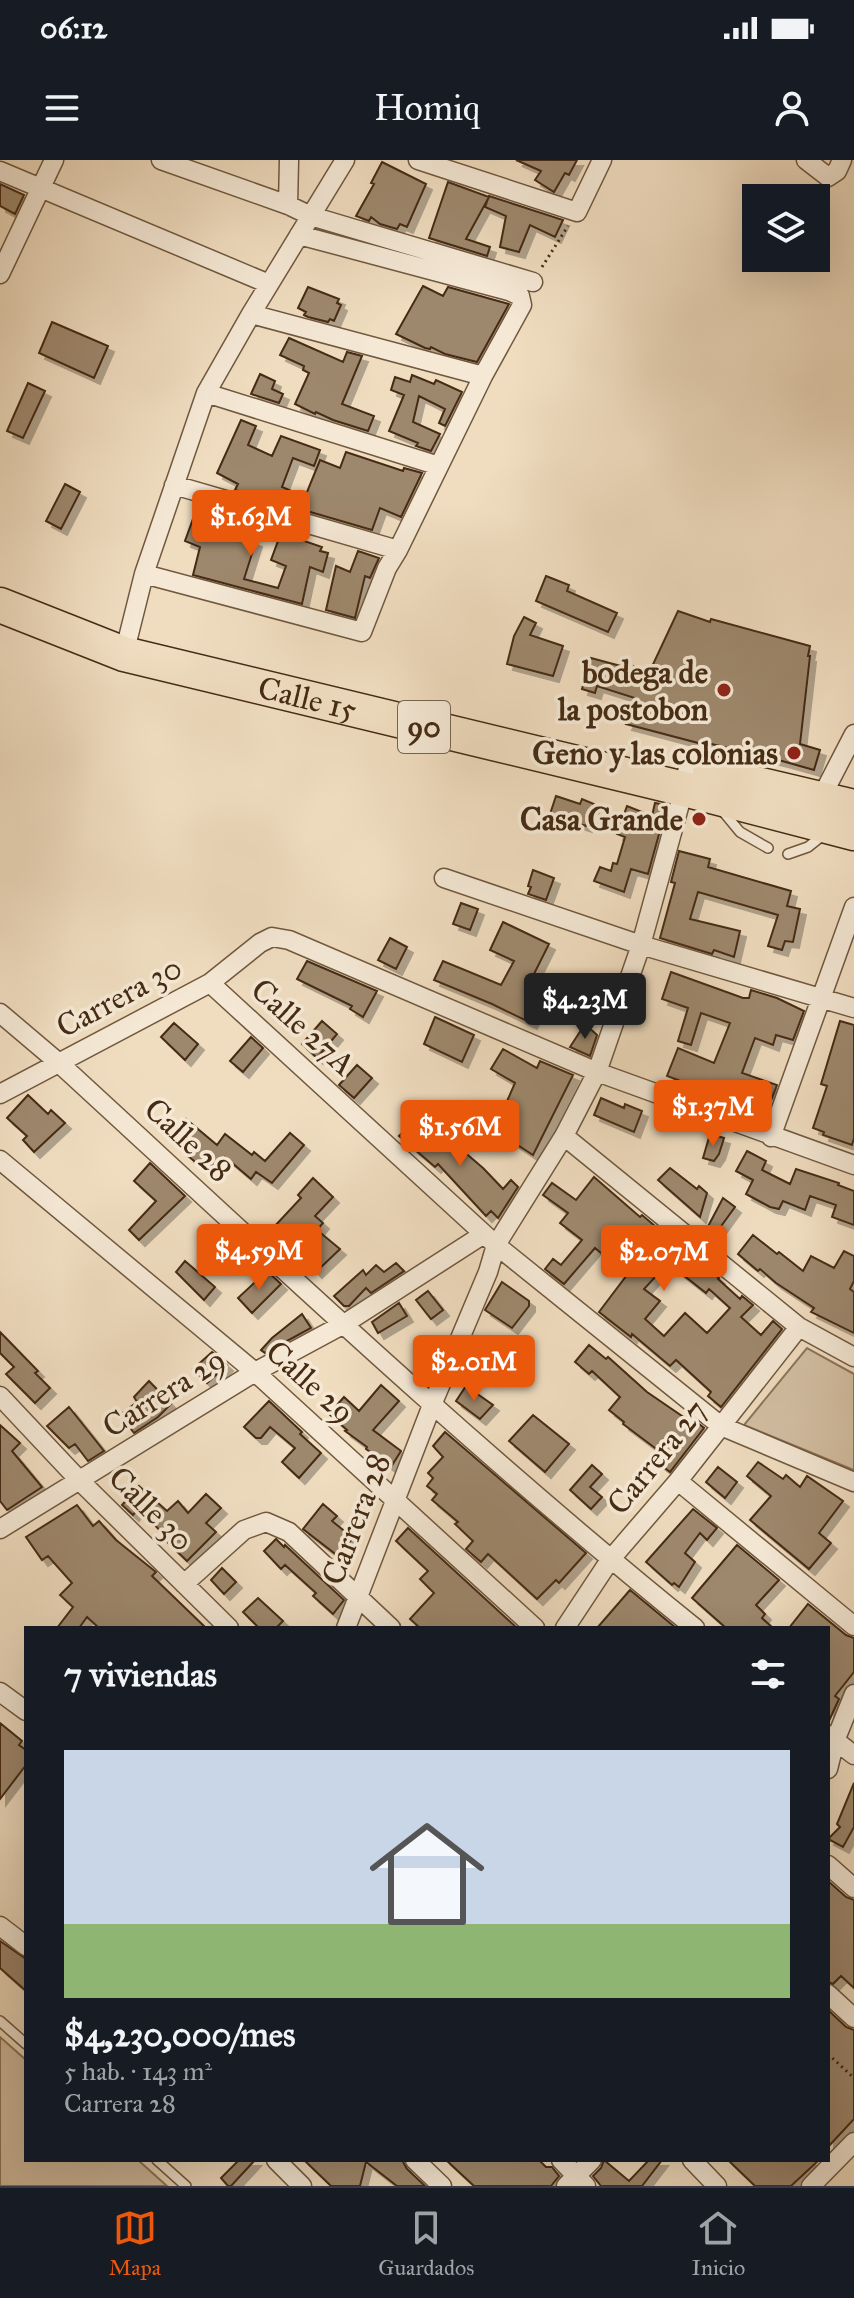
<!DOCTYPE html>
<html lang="es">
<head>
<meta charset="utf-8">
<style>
  :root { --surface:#171b24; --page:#20242c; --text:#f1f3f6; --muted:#9ea1a6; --line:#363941; --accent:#ea580c }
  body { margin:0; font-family:"IM FELL Great Primer",serif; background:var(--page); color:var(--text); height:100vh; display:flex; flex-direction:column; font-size:30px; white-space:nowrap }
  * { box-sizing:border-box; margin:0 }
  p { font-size:26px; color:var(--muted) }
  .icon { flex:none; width:44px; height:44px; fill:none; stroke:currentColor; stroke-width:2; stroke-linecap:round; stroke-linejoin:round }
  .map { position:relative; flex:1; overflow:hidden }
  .drawer { position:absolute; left:24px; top:1466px; width:806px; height:536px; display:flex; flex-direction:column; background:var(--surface); border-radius:0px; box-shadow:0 8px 32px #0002 }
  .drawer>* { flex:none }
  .fabs { position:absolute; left:742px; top:24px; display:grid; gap:16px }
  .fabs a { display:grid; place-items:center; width:88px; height:88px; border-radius:0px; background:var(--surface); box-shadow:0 8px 32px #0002; font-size:40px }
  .price { position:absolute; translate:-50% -68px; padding:0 18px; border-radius:8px; background:var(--accent); color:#fff; font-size:26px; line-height:52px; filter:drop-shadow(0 2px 4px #0008) }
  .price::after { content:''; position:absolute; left:50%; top:48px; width:24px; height:18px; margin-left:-12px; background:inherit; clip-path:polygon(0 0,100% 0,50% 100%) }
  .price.on { background:#222; color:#fff }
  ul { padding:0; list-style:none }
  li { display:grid; align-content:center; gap:16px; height:424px; padding:0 40px }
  li span { display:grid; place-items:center; height:248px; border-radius:0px; color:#555 }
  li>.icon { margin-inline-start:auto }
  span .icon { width:144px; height:144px; fill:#fffc; stroke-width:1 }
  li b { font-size:34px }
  h2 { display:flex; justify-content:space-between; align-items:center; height:96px; padding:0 40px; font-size:34px }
  .status { display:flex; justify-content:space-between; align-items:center; height:56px; padding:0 40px; background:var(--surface); direction:ltr }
  .status svg { height:22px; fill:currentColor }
  header { display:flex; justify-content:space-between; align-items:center; height:104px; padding:0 40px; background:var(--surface); font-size:36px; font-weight:600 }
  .dock { display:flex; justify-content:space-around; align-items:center; height:112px; border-top:2px solid var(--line); background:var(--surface); font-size:22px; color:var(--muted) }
  .dock a { display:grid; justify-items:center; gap:4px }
  .dock .on { color:var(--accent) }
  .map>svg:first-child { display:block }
  .green { fill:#d3bfa3; stroke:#8c755b; stroke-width:2 }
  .building { fill:#9e886d; stroke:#452b13; stroke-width:2; fill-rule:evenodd; filter:url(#shadow) }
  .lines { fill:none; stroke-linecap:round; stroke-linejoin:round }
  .lane-casing { stroke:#70583e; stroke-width:12 }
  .street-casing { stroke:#70583e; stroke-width:21 }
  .highway-casing { stroke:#452b13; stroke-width:37 }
  .path { stroke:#452b13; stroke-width:3; stroke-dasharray:2 4; stroke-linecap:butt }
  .lane { stroke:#f5e9d6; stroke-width:9 }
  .street { stroke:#f5e9d6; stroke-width:18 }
  .highway { stroke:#f0ddc0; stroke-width:34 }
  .poi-dot { fill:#8f2418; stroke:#f5e9d6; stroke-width:3 }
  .labels { text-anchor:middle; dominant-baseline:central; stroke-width:7; stroke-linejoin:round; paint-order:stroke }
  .shield { fill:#f5e9d6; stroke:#7a644e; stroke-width:2 }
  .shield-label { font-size:30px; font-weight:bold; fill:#452b13 }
  .poi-label { font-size:32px; font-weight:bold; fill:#452b13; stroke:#f5e9d6; text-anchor:end }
  .street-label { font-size:32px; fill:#452b13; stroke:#f5e9d6 }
</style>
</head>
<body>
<div class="status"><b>06:12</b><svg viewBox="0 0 49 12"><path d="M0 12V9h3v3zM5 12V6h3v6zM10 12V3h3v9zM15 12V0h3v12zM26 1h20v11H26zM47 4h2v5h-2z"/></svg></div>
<header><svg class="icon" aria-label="menu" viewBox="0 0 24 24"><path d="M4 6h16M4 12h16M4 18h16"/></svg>Homiq<svg class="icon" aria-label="person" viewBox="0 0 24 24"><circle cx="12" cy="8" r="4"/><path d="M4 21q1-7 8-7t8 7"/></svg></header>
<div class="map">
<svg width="854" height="2026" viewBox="0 0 854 2026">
  <defs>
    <filter id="shadow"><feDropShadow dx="6" dy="6" stdDeviation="0" flood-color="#0004"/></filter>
  </defs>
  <rect width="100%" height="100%" fill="#f0ddc0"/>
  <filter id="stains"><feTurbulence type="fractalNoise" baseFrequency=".0025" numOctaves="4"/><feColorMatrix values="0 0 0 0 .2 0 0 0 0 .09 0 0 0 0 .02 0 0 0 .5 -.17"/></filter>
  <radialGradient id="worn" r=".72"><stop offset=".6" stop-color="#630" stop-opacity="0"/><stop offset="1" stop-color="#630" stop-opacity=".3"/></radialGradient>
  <path class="green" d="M807,1188L854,1214V1310L744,1265Z
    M0,1877L26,1900V2000H138L167,2026H0Z"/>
  <path class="building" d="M516,0H577L569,15L565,13L554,32L535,20L541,11Z
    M382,2L426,24L407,67L400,64L397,69L380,64L371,57L369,61L356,56L374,24L371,23Z
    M448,22L489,37L466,79L490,87L487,96L429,78Z
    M0,24L24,35L15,54L0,46Z
    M489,36L563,60L555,77L530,65L519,92L500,87L506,56L485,47Z
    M423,126L443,136L448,127L509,144L477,202L445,194L431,187L430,189L425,188L396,174Z
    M308,127L339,139L337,143L341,145L334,161L330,159L328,162L308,157L304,155L306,152L298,148Z
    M52,162L108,186L94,218L39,193Z
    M289,178L343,202L347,192L362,196L342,244L374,256L368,271L333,260L316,252L315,254L295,244L309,213L303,210L304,206L280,195Z
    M260,214L275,221L272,229L283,234L279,243L251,234Z
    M412,215L434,224L436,220L462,232L445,266L439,263L445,249L419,236L413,262L440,274L431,291L416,286L418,283L389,271L404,235L391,230L395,217L410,222Z
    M28,223L45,231L23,278L7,271Z
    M241,260L256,266L248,285L272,296L281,276L320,290L314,306L293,298L282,327L305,337L320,300L340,308L346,292L403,311L404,308L422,313L401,357L380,348L372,370L235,330L238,324L217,313Z
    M65,324L80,332L61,369L46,361Z
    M197,348L213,354L211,359L246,369L243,376L256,381L244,419L278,428L286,406L271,400L281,373L322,387L320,391L328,393L323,412L310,407L302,444L193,415L200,387L185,381Z
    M358,391L379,398L370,418L365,416L355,458L326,450L336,406L350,412Z
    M546,416L569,425L567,431L617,453L608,472L536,441Z
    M678,451L710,462L711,459L810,486L808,496H810L800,584L820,590L814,610L782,601L703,582L702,584L626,564L638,539L597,526L595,533L582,529L591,498L632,509L634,506L649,513Z
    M524,457L536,463L530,475L563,486L553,516L507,504L514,476Z
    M556,636L580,644L582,639L594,644L586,666L550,654Z
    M655,643L667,645L648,714L631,709L624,732L594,721L600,707L611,711L613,703L617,704L625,677L617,674L627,646L652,656Z
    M679,691L710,699L708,707L791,731L787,746L800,749L793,782L785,781L782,790L768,786L778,755L698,732L690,759L740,771L734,797L714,790L712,794L660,778L675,723L671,722Z
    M533,710L554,718L546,740L528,734L531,727L528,726Z
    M461,743L478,749L470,770L453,764Z
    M503,762L549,784L531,820L547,827L531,863L492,844L434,820L443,801L501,825L514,801L490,790Z
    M390,778L407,787L396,809L378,800Z
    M307,801L377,831L363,857L350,849L352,846L297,819Z
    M671,812L743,838H749L751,830L777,838L804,851L793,880L776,875L773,885L755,878L742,913L777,925L772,938L760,930L753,941L725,932L723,937L667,916L678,888L714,903L730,863L701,853L691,885L678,881L688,848L662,839Z
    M435,857L474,875L462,902L424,884Z
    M322,861L337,874L317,898L302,884Z
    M840,861L854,865V978L852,985L823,975L824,972L813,968L827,926L821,924Z
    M174,863L198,884L185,900L161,877Z
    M585,864L597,875L590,896L570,887Z
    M251,877L263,888L243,912L230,901Z
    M503,889L537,908L540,901L573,915L533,995L502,975L513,953L504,948L515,923L491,909Z
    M357,905L372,918L354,938L339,925Z
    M28,935L48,954L51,950L65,963L34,992L23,980L27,976L7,958Z
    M601,938L624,948L625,944L642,951L634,972L594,955Z
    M417,958L436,977L443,969L457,982L455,984L483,1008L503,1029L511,1020L518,1027L498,1058L491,1051L486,1056L438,1004L435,1007L399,976Z
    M186,959L217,985L225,974L252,995L254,992L265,1001L290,973L304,985L272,1023L256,1012L251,1019L225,997L211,1015L188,996L198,986L178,969Z
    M710,974L724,978L719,994L714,1001L703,998Z
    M747,991L766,1001L762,1010L790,1024L796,1009L839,1023L838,1025L854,1031V1065L832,1057L836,1045L810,1036L805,1050L783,1041L779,1049L770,1047L746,1034L753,1020L736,1011Z
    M150,1003L185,1036L139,1080L129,1070L156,1041L134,1021Z
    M670,1008L697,1029L699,1026L707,1033L700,1057L658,1020Z
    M594,1017L640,1057L642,1055L701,1105L702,1104L719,1118L718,1119L740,1139L742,1136L753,1145L741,1157L761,1175L773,1161L782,1169L721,1247L708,1236L711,1232L676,1200L670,1206L632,1174L631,1177L599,1152L636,1103L613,1083L602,1094L595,1088L564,1124L545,1109L553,1099L561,1105L582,1080L560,1063L568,1053L543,1035L552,1023L576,1040ZM668,1103L706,1133L709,1129L730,1148L707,1173L685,1153L664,1176L645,1159L660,1141L644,1129Z
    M313,1018L333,1037L315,1056L323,1063L317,1070L340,1089L316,1112L302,1096L304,1095L273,1068L301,1038L298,1035Z
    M723,1038L735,1047L711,1080L704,1074Z
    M753,1075L777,1094L779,1092L803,1111L811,1096L834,1108L844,1091L854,1096V1121L850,1129L854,1132V1173L811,1152L814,1148L776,1123L760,1109L758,1111L738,1094Z
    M185,1101L215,1127L204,1140L176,1112Z
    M396,1103L404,1111L371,1133L366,1128L349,1146H344L334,1136L363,1110L366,1115L376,1105L384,1112Z
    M267,1111L281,1124L252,1153L238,1138Z
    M502,1122L529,1141V1146L512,1168L485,1150Z
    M428,1131L443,1150L431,1159L416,1140Z
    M399,1143L407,1156L378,1173L372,1162Z
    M302,1154L311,1168L265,1193L261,1190L272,1178Z
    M0,1172L38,1211L35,1213L50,1228L35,1243L6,1214L14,1207L0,1193Z
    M589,1185L606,1199L608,1197L647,1232L685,1258L688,1255L704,1268L670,1312L652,1298L659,1291L623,1264L624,1262L609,1250L620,1237L592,1211L589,1214L575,1202Z
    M212,1192L227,1205L207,1223L193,1209Z
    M149,1221L171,1244L158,1257L134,1273L120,1255L137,1242L134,1237Z
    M381,1225L399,1241L373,1270L401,1291L391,1307L366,1289L367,1287L345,1271L347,1270L329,1254L344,1237L359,1251Z
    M466,1226L493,1245L480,1259L456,1241Z
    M269,1241L302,1272L300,1274L321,1293L299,1318L282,1302L295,1288L270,1267L261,1278H256L244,1267Z
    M69,1247L104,1291L88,1301L75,1284L69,1288L47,1266Z
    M533,1255L569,1284L545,1312L509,1281Z
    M0,1265L20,1283L12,1291L42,1327L7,1350L0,1341Z
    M445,1272L586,1393L559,1423L556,1420L537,1439L488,1394L481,1402L466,1389L473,1381L455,1364L458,1362L432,1340L437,1334L427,1326L433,1318L428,1313L443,1297L433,1286Z
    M758,1302L783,1319L786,1315L800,1327L807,1316L843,1341L819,1373L831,1383L809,1409L750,1360L771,1336L747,1316Z
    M592,1305L602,1314L590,1327L602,1337L591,1349L570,1330Z
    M718,1307L737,1322L725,1338L706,1322Z
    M139,1326L167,1351L178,1341L188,1353L206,1334L221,1348L206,1363L216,1372L187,1401L163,1378L165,1376L139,1348L133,1355L122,1345Z
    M323,1344L337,1356L332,1361L353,1378L338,1396L303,1369Z
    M77,1345L93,1366L99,1361L116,1380L156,1412L152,1416L206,1468H99L87,1457L79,1468H57L73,1447L60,1435L72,1423L48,1396L42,1400L26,1377Z
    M693,1349L717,1368L707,1380L700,1373L685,1393L695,1402L679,1427L674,1423L672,1425L646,1402Z
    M408,1368L517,1468H420L410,1459L434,1433L420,1419L428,1411L396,1381Z
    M276,1379L284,1387L285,1385L344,1440L333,1454L313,1436L316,1433L285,1405L281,1409L264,1391Z
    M737,1385L779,1420L756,1445L765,1454L762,1458L773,1468H726L692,1438Z
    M222,1408L236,1422L224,1434L211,1420Z
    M630,1430L676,1468H597Z
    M258,1438L283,1461L276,1468H259L243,1452Z
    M808,1444L846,1475L854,1478V1512L835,1536L839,1539L828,1563V1468H789Z
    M0,1563L22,1581L19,1585L26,1590V1605L0,1639Z
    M854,1623V1667L843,1687L828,1679L840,1667L837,1664Z
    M828,1721L846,1737L854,1740V1828L841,1816L833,1824L828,1822Z
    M0,1781L26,1799V1831L0,1808Z
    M828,1850L846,1867L854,1870V1959L828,1987Z
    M239,2000H255L231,2026H228L221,2018Z
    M304,2000H402L407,2009L425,2026H397L366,2002L360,2026H331Z
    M446,2000H539L546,2007H552L559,2016L551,2026H474Z
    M604,2000L629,2021L649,2000H662L642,2026H601L593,2016L601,2008Z
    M728,2000H819L791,2026H755Z"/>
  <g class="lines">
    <defs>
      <path id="lane" d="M721,649L740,672L768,688
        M788,694L808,687L823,675
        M0,1861L26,1884
        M157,2000L186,2026"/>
      <path id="street" d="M161,0L288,45L311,56L533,122
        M418,0L577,52L602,0
        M806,0L828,17L837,11L842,0
        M0,11L269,124
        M288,45L289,0
        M0,114L54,0
        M251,154L483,216
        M206,233L439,306
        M174,325L398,390
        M144,414L362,472L387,408L398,390L483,216L522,145L520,136L509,131L299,75
        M124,494L144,414L206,233L251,154L345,0
        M821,638L854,574
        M444,718L641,785L854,848
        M210,823L496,1085L721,1266L854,1322
        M0,853L59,903C268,1095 474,1290 695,1468
        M0,934L210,823L260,783L272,777L289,780L597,912L854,1005
        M564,976L799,1167L854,1197
        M771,977L854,747
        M0,1000L255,1212L535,1468
        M0,1236L79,1320L229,1468
        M678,1321L854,1466
        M0,1369L255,1212L344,1164L484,1074
        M184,1424L244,1370L266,1362L289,1372L391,1468
        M346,1468L432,1245L488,1112L496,1085L564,976L597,912L641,785L684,629L688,607
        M565,1468L610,1400L678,1321L799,1167
        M0,1532L26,1551
        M828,1575L854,1595
        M828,1609L835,1581L854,1534
        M828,1705L854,1728
        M0,1766L26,1786
        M828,1834L854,1858
        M276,2000L302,2026
        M415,2000L442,2026
        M561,2000L586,2026
        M692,2000L717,2026
        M566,2026L592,2000
        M811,2026L854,1982"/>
      <g id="highway">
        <path id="s1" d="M0,445L124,494L684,629L854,673"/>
        <path d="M710,613L854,647"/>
      </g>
    </defs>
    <use href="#lane" class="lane-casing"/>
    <use href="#street" class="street-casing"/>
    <use href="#highway" class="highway-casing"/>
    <path class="path" d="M542,107L568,66
      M828,1894L854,1918"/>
    <use href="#lane" class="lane"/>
    <use href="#street" class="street"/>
    <use href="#highway" class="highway"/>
  </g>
  <g class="poi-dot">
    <circle cx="724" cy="530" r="8"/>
    <circle cx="794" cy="593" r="8"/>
    <circle cx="699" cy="659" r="8"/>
  </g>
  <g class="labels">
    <rect class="shield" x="398" y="541" width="52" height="52" rx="6"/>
    <g class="shield-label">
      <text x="424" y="567">90</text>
    </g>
    <g class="poi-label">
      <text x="708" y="512">bodega de<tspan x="708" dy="37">la postobon</tspan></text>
      <text x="778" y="593">Geno y las colonias</text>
      <text x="683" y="659">Casa Grande</text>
    </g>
    <g class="street-label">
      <text stroke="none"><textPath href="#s1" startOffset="322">Calle 15</textPath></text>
      <text transform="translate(119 837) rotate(-28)">Carrera 30</text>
      <text transform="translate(303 867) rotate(42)">Calle 27A</text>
      <text transform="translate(188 980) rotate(43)">Calle 28</text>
      <text transform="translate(310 1222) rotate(42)">Calle 29</text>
      <text transform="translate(164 1233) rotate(-32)">Carrera 29</text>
      <text transform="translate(657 1297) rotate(-51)">Carrera 27</text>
      <text transform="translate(151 1349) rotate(45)">Calle 30</text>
      <text transform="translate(356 1359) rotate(-69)">Carrera 28</text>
    </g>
  </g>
  <rect width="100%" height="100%" filter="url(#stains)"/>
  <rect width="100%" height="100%" fill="url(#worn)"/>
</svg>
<div class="fabs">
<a><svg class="icon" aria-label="layers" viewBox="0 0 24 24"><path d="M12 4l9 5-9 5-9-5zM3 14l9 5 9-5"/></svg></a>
</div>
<b class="price" style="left:251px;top:398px">$1.63M</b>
<b class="price on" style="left:585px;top:881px">$4.23M</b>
<b class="price" style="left:713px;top:988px">$1.37M</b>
<b class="price" style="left:460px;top:1008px">$1.56M</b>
<b class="price" style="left:259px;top:1132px">$4.59M</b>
<b class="price" style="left:664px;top:1133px">$2.07M</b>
<b class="price" style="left:474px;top:1243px">$2.01M</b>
<section class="drawer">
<h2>7 viviendas<svg class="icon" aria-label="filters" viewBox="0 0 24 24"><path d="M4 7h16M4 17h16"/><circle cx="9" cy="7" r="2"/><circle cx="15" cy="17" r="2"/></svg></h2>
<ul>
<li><span style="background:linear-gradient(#c9d6e8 70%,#8fb573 0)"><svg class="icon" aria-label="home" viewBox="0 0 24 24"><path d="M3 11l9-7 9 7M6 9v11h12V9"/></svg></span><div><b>$4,230,000/mes</b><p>5 hab. · 143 m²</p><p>Carrera 28</p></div></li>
</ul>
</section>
</div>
<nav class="dock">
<a class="on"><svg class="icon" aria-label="map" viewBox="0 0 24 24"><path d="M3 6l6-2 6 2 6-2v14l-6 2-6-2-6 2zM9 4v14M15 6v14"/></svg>Mapa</a>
<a><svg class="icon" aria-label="saved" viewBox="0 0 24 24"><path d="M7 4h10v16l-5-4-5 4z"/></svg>Guardados</a>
<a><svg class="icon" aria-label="home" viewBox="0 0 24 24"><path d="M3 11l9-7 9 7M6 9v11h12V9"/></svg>Inicio</a>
</nav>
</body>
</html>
